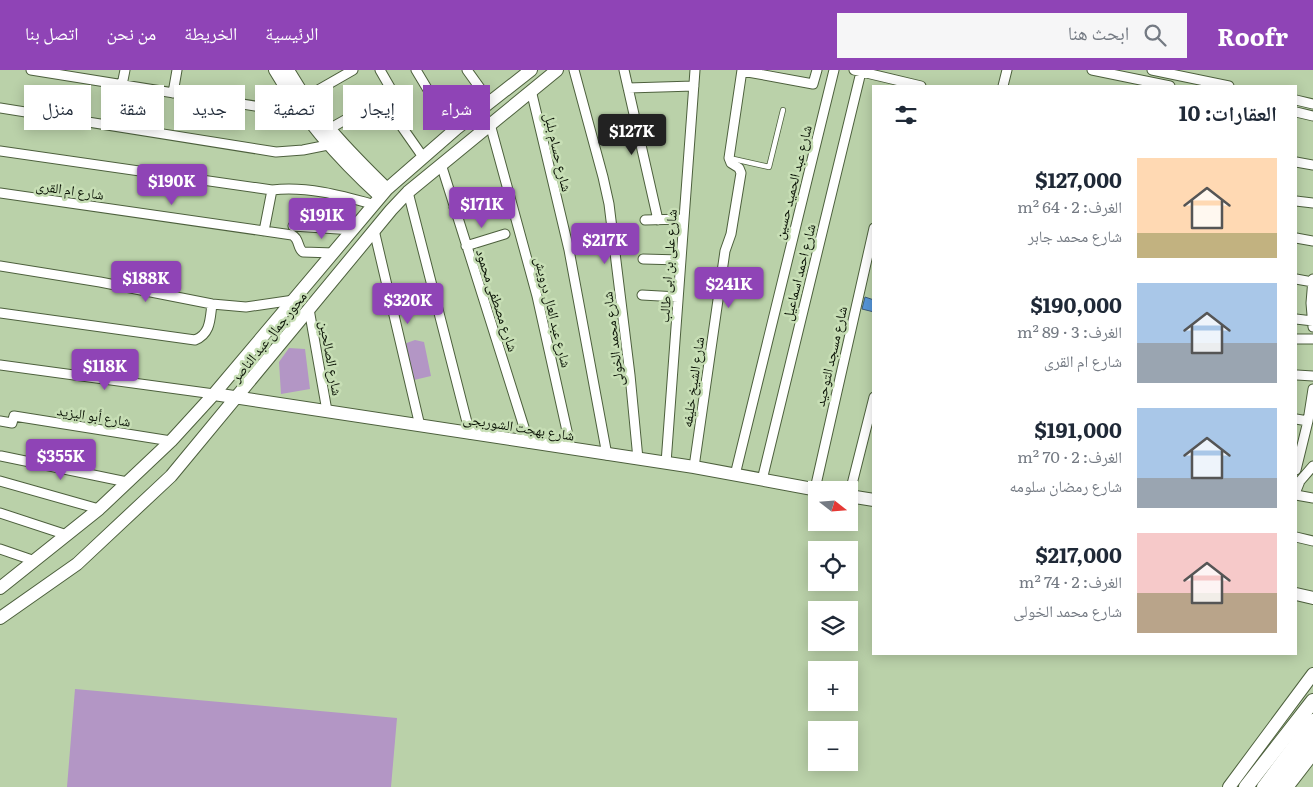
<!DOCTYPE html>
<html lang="ar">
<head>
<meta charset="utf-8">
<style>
  :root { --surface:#fff; --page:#f6f6f7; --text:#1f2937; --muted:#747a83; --accent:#8f44b6 }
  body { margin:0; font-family:Literata,"Noto Naskh Arabic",serif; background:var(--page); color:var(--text); direction:rtl; height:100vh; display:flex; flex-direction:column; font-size:19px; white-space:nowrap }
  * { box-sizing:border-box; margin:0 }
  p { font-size:16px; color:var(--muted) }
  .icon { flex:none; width:28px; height:28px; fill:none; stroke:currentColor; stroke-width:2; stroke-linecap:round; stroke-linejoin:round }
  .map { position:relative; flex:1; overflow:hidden; direction:ltr }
  .sheet { position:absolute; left:872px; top:15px; width:425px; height:570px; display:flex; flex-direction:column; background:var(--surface); border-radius:0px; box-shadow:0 2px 12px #0003; direction:rtl }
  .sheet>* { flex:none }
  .hud { position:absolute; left:15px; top:15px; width:475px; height:45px; direction:rtl; display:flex; gap:10px }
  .needle { width:32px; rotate:107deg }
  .buttons { position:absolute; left:808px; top:411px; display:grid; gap:10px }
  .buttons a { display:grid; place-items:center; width:50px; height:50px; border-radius:0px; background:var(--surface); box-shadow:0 2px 12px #0003; font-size:25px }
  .price { position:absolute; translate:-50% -42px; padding:0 11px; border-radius:5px; background:var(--accent); color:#fff; font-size:16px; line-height:32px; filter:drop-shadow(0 1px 2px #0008) }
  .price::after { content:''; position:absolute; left:50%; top:30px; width:15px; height:11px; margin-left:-8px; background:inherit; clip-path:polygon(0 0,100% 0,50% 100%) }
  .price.on { background:#222; color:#fff }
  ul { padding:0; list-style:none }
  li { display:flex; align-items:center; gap:15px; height:125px; padding:0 20px }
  li span { display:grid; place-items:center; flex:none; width:140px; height:100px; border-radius:0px; color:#555 }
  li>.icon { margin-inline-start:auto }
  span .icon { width:60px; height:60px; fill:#fffc; stroke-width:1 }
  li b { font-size:21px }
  h2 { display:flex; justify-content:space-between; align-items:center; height:60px; padding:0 20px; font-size:21px }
  .pill { padding:0 18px; border-radius:0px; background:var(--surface); box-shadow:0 2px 12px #0003; font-size:18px; line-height:45px }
  .pill.on { background:var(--accent); color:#fff }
  header { display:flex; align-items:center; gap:30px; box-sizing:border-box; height:70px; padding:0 25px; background:var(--accent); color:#fff }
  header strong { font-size:24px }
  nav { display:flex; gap:28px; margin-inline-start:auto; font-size:18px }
  .search { width:350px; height:45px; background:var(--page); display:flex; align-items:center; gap:12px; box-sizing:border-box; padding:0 18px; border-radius:0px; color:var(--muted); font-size:19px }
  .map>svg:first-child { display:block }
  .green { fill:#b396c5 }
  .building { fill:#5696da; stroke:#3f5b79 }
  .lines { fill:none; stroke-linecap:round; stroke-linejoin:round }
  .lane-casing { stroke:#4d603d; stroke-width:6 }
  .street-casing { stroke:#4d603d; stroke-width:11 }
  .secondary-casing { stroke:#4d603d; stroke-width:14 }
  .primary-casing { stroke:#4d603d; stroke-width:16 }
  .lane { stroke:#fff; stroke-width:4.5 }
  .street { stroke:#fff; stroke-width:9 }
  .secondary { stroke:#fff; stroke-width:12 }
  .primary { stroke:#fff; stroke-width:14 }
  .labels { text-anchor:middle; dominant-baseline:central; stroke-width:5; stroke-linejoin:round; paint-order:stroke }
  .street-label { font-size:14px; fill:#0a1205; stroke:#c7deb5 }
</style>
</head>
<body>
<header>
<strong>Roofr</strong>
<div class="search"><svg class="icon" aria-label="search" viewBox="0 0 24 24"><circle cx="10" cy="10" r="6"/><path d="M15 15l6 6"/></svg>ابحث هنا</div>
<nav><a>الرئيسية</a><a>الخريطة</a><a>من نحن</a><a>اتصل بنا</a></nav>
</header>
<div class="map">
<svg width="1313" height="717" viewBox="0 0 1313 717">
  <rect width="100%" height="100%" fill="#bad1a9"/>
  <path class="green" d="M415,270L424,272L431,306L414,310L401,275Z
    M289,278L305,279L310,319L281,324L279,292Z
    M75,619L397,648L391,717H67Z"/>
  <path class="building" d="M865,227L874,230V242L862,239Z"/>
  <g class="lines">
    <defs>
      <path id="lane" d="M729,88L769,97L783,40"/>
      <path id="street" d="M31,0L261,37L273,32L284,15
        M380,0L403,40
        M416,0L428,20L457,58
        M467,0L490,32
        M574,0L603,107L609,134L630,305L638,389
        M624,0L658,150
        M854,0L921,16
        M1092,0L1170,16
        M1152,0L1229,16
        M742,1L813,14L817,0
        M122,15L125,0
        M1003,16L1007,0
        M628,18L694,16
        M531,20L569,180L607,385
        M173,23L177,0
        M306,27L353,0
        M1296,30L1313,34
        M0,38L276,82L303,80L328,75
        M1296,42L1313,46
        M395,47L423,87
        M490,54L537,226L571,379
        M329,59L393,23
        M0,81L272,120C306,116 340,125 372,134
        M1296,92L1313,95
        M441,94L529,373
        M408,122L470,364
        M0,123L292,165C300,169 297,178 303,182L334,183
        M1296,131L1313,133
        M454,137L486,126
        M645,150L684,149
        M293,156L353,160
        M374,160L420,356
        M264,161L272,120
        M1296,168L1313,171
        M466,176L505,164
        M643,189L681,190
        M0,196L100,212L212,234L246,237L294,230
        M1296,209L1313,212
        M1313,209L1311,233L1313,257
        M642,225L678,227
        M309,239L327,341
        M0,243L195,270C211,264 210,248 212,234
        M1296,249L1313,251
        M1296,269H1313
        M0,295L214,324
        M1297,305L1313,306
        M1296,349L1308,351
        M0,351L12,353L14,346L171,371
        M1,386L127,412
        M666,393L695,0
        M694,397L725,181L731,164L741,103L739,98L731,93L729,88L742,0
        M1296,400L1308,351L1313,319
        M735,405L834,0
        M762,410L861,2
        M0,411L99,439
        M815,419L874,158
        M1296,421L1300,411L1313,396
        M1296,425L1313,428
        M849,426L874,327
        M0,443L67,465
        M1296,467L1313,471
        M0,479L35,491"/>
      <path id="secondary" d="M275,0C303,48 338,88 380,126
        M288,0C314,46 349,82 387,119
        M214,324L694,397L818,420
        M849,426L874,430
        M0,518L99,439L171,371L214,324L387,119L457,58L531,0
        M1296,524L1313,528
        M0,548L77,494L171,406L391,140L408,122L557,0
        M1229,717L1313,604
        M1263,717L1313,650"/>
      <path id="primary" d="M1246,717L1313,631
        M1273,717L1313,665
        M1286,717L1313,682"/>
    </defs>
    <use href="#lane" class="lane-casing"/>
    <use href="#street" class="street-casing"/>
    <use href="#secondary" class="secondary-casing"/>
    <use href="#primary" class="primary-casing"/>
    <use href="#lane" class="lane"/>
    <use href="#street" class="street"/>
    <use href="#secondary" class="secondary"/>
    <use href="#primary" class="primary"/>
  </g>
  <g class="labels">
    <g class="street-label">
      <text transform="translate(559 82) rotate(77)">شارع حسام بلبل</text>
      <text transform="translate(792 112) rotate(-76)">شارع عبد الحميد حسين</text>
      <text transform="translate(70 119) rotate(8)">شارع ام القرى</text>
      <text transform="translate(667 196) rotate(-86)">شارع على بن ابى طالب</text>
      <text transform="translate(798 202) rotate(-76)">شارع احمد اسماعيل</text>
      <text transform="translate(498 230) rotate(72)">شارع مصطفى محمود</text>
      <text transform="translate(554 242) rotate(76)">شارع عبد العال درويش</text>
      <text transform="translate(268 266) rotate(-51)">محور جمال عبد الناصر</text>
      <text transform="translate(612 269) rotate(-97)">شارع محمد الخولى</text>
      <text transform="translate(830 286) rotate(-77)">شارع مسجد التوحيد</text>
      <text transform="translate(332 288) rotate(80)">شارع الصالحين</text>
      <text transform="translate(692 312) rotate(-82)">شارع الشيخ خليفه</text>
      <text transform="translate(94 345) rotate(9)">شارع أبو اليزيد</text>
      <text transform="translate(519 356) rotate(9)">شارع بهجت الشوربجى</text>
    </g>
  </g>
</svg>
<div class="buttons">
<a><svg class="needle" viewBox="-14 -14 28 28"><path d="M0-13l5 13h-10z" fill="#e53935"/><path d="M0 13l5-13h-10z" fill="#747a83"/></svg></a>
<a><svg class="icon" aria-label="locate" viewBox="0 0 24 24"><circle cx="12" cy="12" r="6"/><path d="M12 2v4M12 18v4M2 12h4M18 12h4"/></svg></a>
<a><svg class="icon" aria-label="layers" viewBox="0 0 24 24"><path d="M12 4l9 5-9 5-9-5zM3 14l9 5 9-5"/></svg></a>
<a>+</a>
<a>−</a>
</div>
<b class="price on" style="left:632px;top:86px">$127K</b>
<b class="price" style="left:172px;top:136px">$190K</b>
<b class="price" style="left:482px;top:159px">$171K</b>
<b class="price" style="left:322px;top:170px">$191K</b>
<b class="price" style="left:605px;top:195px">$217K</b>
<b class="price" style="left:146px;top:233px">$188K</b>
<b class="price" style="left:729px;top:239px">$241K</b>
<b class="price" style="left:408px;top:255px">$320K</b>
<b class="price" style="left:105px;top:321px">$118K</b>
<b class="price" style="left:61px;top:411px">$355K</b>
<div class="hud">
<a class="pill on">شراء</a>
<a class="pill">إيجار</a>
<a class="pill">تصفية</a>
<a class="pill">جديد</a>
<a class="pill">شقة</a>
<a class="pill">منزل</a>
</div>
<section class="sheet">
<h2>العقارات: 10<svg class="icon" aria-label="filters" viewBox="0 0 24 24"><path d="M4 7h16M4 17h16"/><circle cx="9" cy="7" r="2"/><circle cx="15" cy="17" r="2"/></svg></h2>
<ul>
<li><span style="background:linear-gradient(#ffd9b3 75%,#c2b280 0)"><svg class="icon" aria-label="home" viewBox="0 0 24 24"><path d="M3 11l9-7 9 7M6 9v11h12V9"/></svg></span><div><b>$127,000</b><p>الغرف: 2 · 64 m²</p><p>شارع محمد جابر</p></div></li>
<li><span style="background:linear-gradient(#a9c7e8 60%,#9aa5b1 0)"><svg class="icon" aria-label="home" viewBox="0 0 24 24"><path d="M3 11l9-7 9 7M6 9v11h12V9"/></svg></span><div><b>$190,000</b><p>الغرف: 3 · 89 m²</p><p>شارع ام القرى</p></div></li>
<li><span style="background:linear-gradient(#a9c7e8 70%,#9aa5b1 0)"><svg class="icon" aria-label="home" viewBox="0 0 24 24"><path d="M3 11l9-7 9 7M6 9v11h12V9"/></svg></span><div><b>$191,000</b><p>الغرف: 2 · 70 m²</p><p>شارع رمضان سلومه</p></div></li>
<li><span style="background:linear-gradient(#f6c9c9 60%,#b9a48a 0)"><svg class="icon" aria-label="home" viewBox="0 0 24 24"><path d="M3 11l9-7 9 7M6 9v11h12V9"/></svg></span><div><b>$217,000</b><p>الغرف: 2 · 74 m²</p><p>شارع محمد الخولى</p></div></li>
</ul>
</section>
</div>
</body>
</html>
